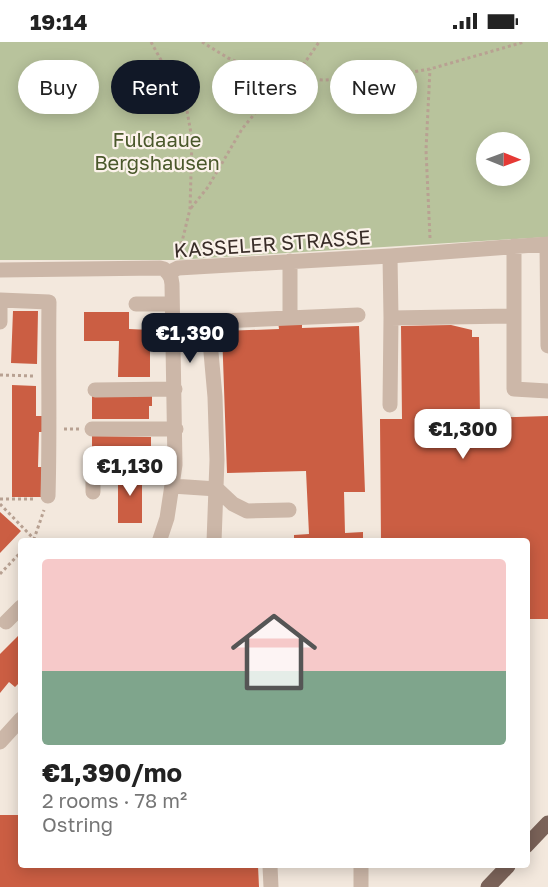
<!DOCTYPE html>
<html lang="en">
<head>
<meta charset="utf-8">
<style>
  :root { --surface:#fff; --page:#f6f6f6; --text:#222; --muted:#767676; --line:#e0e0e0; --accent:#111827 }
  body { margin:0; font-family:"Golos Text",sans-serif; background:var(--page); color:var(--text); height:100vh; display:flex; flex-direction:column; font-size:22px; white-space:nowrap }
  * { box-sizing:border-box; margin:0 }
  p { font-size:20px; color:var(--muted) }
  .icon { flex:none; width:33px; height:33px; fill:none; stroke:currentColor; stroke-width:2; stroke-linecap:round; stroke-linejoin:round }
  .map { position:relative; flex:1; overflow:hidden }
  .side { position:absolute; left:18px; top:496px; width:512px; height:330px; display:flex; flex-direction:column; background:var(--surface); border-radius:6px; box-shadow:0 3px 15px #0003 }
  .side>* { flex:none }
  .banner { position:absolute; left:18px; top:18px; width:513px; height:54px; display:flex; gap:12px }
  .needle { width:39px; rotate:91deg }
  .buttons { position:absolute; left:476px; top:90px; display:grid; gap:12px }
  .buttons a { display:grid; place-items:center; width:54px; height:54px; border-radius:50%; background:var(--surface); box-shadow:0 3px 15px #0003; font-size:30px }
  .price { position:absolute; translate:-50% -51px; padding:0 14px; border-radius:12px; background:#fff; color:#222; font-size:20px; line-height:39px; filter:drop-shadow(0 2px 3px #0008) }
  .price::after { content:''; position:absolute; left:50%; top:36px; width:18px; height:14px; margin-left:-9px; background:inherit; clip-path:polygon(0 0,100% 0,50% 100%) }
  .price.active { background:var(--accent); color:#fff }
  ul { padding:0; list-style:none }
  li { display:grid; align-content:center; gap:12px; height:318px; padding:0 24px }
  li+li { border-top:2px solid var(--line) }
  li span { display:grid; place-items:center; height:186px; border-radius:6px; color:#555 }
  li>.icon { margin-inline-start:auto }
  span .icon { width:108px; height:108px; fill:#fffc; stroke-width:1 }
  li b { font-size:26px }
  .chip { padding:0 21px; border-radius:27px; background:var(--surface); box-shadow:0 3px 15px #0003; font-size:21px; line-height:54px }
  .chip.active { background:var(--accent); color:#fff }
  .status { display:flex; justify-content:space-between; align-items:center; height:42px; padding:0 30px; background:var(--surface); direction:ltr }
  .status svg { height:16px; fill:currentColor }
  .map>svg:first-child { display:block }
  .green { fill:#b8c39c; fill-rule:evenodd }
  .building { fill:#cb5e43 }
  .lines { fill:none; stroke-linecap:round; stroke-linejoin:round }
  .path { stroke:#b8a192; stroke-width:3; stroke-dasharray:3 3; stroke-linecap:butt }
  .minor { stroke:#ccb7a8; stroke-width:15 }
  .major { stroke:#7b6359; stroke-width:15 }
  .labels { text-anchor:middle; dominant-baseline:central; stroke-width:4.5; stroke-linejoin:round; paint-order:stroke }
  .park-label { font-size:20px; fill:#4a582b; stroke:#fbf2ea }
  .street-label { font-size:20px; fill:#392d28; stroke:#fbf2ea }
</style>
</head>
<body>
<div class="status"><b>19:14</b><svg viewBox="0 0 49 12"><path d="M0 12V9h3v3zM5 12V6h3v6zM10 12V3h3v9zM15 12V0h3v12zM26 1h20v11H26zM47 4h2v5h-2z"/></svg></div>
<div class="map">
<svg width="548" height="845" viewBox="0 0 548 845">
  <rect width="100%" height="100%" fill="#f3e8dd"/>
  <path class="green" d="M0,0H548V195L174,218H0ZM486,100H519V134H486Z"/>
  <path class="building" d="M13,269H38L37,322L11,321Z
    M84,270H129V287L150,288V335H118L119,299H84Z
    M302,278V286L359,284L365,450H344L345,491L363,490V500H294V493L309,492L306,429L227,431L222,289L279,287L278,279Z
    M451,283L472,288V295H479L480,376L548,374V577H526V500H381L380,377H402L401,284Z
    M12,343L36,344V374H44V390H39L38,425H46V442H41V455H12Z
    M92,353H152V364H149V377H92Z
    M92,394L151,395V411H92Z
    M118,429H142V481H118Z
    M0,470L21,489L0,511Z
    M21,591V639L15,645L9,640L0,651V612Z
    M0,773H21V824H258L259,845H0Z"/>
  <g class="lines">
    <path class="path" d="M151,0L186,63L192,97L190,167L179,212
      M202,0L228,16L258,29L288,37L325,38L389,34L430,27L524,0
      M293,38L319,0
      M191,166L208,145L242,87L261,64L288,38
      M430,196L426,108L430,27
      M0,333L34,334
      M64,387H79
      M0,457H34
      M0,462L34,497L44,468
      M0,532L21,510"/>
    <path class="minor" d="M547,202L548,304
      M514,204V347L548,349
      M390,214L391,276L514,274
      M290,219V275
      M0,228L160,226L164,227L168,231
      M168,231L178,226L390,214L548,202
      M136,262H172
      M0,280V258L49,260C48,325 50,389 48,454
      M172,301L210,300
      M95,348L175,347
      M390,363L391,276
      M92,387H176
      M172,444L217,447L233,462L247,469L289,468
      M93,450V424L175,423
      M159,500L167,476L175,423L172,242L171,236L168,231
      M214,500L217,418L215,355L209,288L212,281L219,279L358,273
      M6,580L21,565
      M0,700L21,677
      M270,824L271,845
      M361,824V845"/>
    <path class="major" d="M526,804L548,781
      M488,845L508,824"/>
  </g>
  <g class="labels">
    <g class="park-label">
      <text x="157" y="97">Fuldaaue<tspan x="157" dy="23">Bergshausen</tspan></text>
    </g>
    <g class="street-label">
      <text transform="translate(272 201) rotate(-4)">KASSELER STRASSE</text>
    </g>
  </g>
</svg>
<div class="buttons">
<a><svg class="needle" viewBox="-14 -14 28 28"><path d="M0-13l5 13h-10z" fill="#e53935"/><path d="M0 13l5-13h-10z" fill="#767676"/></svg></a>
</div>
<b class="price active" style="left:190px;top:322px">€1,390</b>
<b class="price" style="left:463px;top:418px">€1,300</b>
<b class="price" style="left:130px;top:455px">€1,130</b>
<div class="banner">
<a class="chip">Buy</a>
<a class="chip active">Rent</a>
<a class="chip">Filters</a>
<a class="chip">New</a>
</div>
<section class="side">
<ul>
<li><span style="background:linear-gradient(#f6c9c9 60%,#7fa58c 0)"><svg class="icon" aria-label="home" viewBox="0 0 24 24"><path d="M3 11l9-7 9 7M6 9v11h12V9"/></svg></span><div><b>€1,390/mo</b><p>2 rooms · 78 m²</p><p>Ostring</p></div></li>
</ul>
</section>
</div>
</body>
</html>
